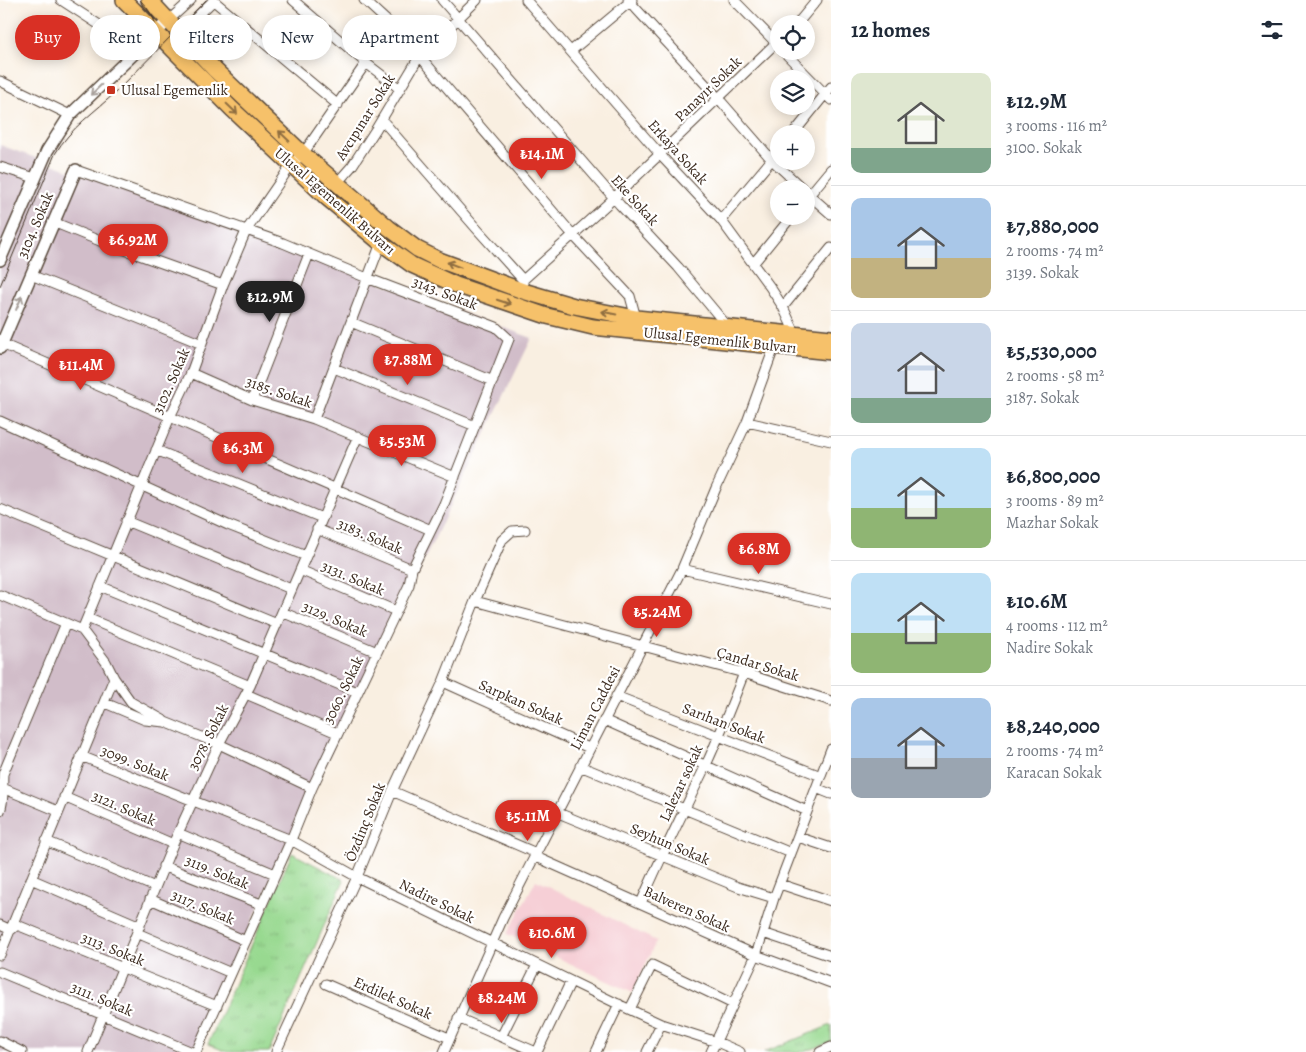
<!DOCTYPE html>
<html lang="en">
<head>
<meta charset="utf-8">
<style>
  :root { --surface:#fff; --page:#f6f6f7; --text:#1f2937; --muted:#747a83; --line:#e0e1e3; --accent:#d93025 }
  body { margin:0; font-family:Alegreya,serif; background:var(--page); color:var(--text); height:100vh; display:flex; flex-direction:column; font-size:19px; white-space:nowrap }
  * { box-sizing:border-box; margin:0 }
  p { font-size:16px; color:var(--muted) }
  .icon { flex:none; width:28px; height:28px; fill:none; stroke:currentColor; stroke-width:2; stroke-linecap:round; stroke-linejoin:round }
  .map { position:relative; flex:1; overflow:hidden }
  .details { display:flex; flex-direction:column; background:var(--surface); width:475px }
  .details>* { flex:none }
  .top-card { position:absolute; left:15px; top:15px; width:475px; height:45px; display:flex; gap:10px }
  .fabs { position:absolute; left:770px; top:15px; display:grid; gap:10px }
  .fabs a { display:grid; place-items:center; width:45px; height:45px; border-radius:50%; background:var(--surface); box-shadow:0 2px 12px #0003; font-size:25px }
  .price { position:absolute; translate:-50% -42px; padding:0 11px; border-radius:18px; background:var(--accent); color:#fff; font-size:16px; line-height:32px; filter:drop-shadow(0 1px 2px #0008) }
  .price::after { content:''; position:absolute; left:50%; top:30px; width:15px; height:11px; margin-left:-8px; background:inherit; clip-path:polygon(0 0,100% 0,50% 100%) }
  .price.selected { background:#222; color:#fff }
  ul { padding:0; list-style:none }
  li { display:flex; align-items:center; gap:15px; height:125px; padding:0 20px }
  li+li { border-top:1px solid var(--line) }
  li span { display:grid; place-items:center; flex:none; width:140px; height:100px; border-radius:10px; color:#555 }
  li>.icon { margin-inline-start:auto }
  span .icon { width:60px; height:60px; fill:#fffc; stroke-width:1 }
  li b { font-size:21px }
  h2 { display:flex; justify-content:space-between; align-items:center; height:60px; padding:0 20px; font-size:21px }
  .tag { padding:0 18px; border-radius:22px; background:var(--surface); box-shadow:0 2px 12px #0003; font-size:18px; line-height:45px }
  .tag.selected { background:var(--accent); color:#fff }
  main { display:flex; flex:1; min-height:0 }
  .map>svg:first-child { display:block }
  .built { fill:#f6cfd6 }
  .industrial { fill:#d1bdc9 }
  .park { fill:url(#park-tufts); stroke:#6a8257 }
  .lines { fill:none; stroke-linecap:round; stroke-linejoin:round }
  .minor-casing { stroke:#58483b; stroke-width:11 }
  .tertiary-casing { stroke:#58483b; stroke-width:14 }
  .primary-casing { stroke:#58483b; stroke-width:18 }
  .minor { stroke:#fff; stroke-width:9 }
  .tertiary { stroke:#fff; stroke-width:11 }
  .primary { stroke:#f6c16b; stroke-width:15 }
  .tram { stroke:#3b2a1e; stroke-width:1 }
  .oneway { stroke:#a79f9a }
  .oneway2 { stroke:#8f6e41 }
  .poi-dot { fill:#c8321e; stroke:#fff; stroke-width:2 }
  .labels { text-anchor:middle; dominant-baseline:central; stroke-width:4.5; stroke-linejoin:round; paint-order:stroke }
  .street-label { font-size:15px; fill:#3b2a1e; stroke:#fff }
  .poi-label { font-size:15px; fill:#3b2a1e; stroke:#fff; text-anchor:start }
</style>
</head>
<body>
<main>
<div class="map">
<svg width="831" height="1052" viewBox="0 0 831 1052">
  <defs>
    <pattern id="park-tufts" width="24" height="20" patternUnits="userSpaceOnUse" patternTransform="scale(1.25)"><rect width="24" height="20" fill="#98d990"/><path d="M3 7l-1-3M5 7V3M7 7l1-3M15 17l-1-3M17 17v-4M19 17l1-3" fill="none" stroke="#84ba7c"/></pattern>
  </defs>
  <rect width="100%" height="100%" fill="#fff"/>
  <filter id="ink" filterUnits="userSpaceOnUse"><feTurbulence type="fractalNoise" baseFrequency=".02" numOctaves="2"/><feDisplacementMap in="SourceGraphic" scale="10" xChannelSelector="R" yChannelSelector="G"/><feConvolveMatrix kernelMatrix="1 2 1 2 8 2 1 2 1" color-interpolation-filters="sRGB"/></filter>
  <filter id="wash" filterUnits="userSpaceOnUse"><feTurbulence type="fractalNoise" baseFrequency=".0096" numOctaves="4" result="noise"/><feDisplacementMap in="SourceGraphic" scale="20" xChannelSelector="R" yChannelSelector="G"/><feGaussianBlur stdDeviation="1.12" result="paint"/><feColorMatrix in="noise" values="0 0 0 0 0 0 0 0 0 0 0 0 0 0 0 0 0 1.4 0 .05"/><feComposite in="paint" operator="in"/></filter>
  <g filter="url(#wash)">
    <rect width="100%" height="100%" fill="#f9efe1"/>
    <path class="built" d="M536,880L656,941L633,993L507,934Z"/>
    <path class="industrial" d="M0,145L532,338L287,842L195,1052H0Z"/>
    <path class="park" d="M292,853L344,880L269,1052H227L208,1044Z
      M831,1025V1042L804,1052H764Z"/>
  </g>
  <g filter="url(#ink)">
    <g class="lines">
      <defs>
        <path id="minor" d="M61,0L138,50
          M293,0L366,63L400,89
          M364,0L400,33L573,235L630,296L636,318
          M442,0L620,205L678,267L728,327
          M526,0L664,159L721,220L770,287L783,307L795,333
          M628,0L719,99L772,160L803,189
          M734,0L779,46
          M214,1L338,105
          M169,20L191,0
          M797,24L817,0
          M177,36L214,0
          M571,51L632,0
          M783,51L831,100
          M0,81L70,115
          M382,120L476,228L523,280V285
          M793,134L831,87
          M0,167L35,178
          M76,170L283,243L367,278L496,327L509,339L444,504L412,569L409,585L312,788L291,840L196,1052
          M337,183L352,166L376,129L419,57L477,0
          M806,192L831,214
          M806,199L831,169
          M721,220L779,151
          M53,222L100,241L223,285
          M753,264L792,216
          M31,275L202,344
          M523,280L614,198L779,40
          M783,307L831,248
          M351,322L493,381
          M2,344L431,530
          M334,368L475,426
          M191,373L252,400L314,419L455,477
          M252,400L309,254
          M314,419L381,243
          M0,421L228,525L306,556
          M747,422L831,441
          M156,450L322,518
          M0,509L277,624
          M126,521L291,589
          M317,529L412,569
          M682,569L831,604
          M300,570L396,611
          M100,586L357,692
          M0,595L82,630L106,662L114,678L0,955
          M475,601L744,673L831,701
          M282,612L377,652
          M87,618L250,686
          M82,630L170,417L191,373L223,285L246,231L292,164L303,154L366,63
          M114,678L131,702L163,720
          M443,682L589,748
          M246,694L337,733
          M616,696L821,776
          M105,703L145,720L165,722L219,744L312,788
          M604,720L807,811
          M81,756L291,840L357,877L622,1006L661,1024L717,1042L740,1052
          M580,766L791,853
          M0,787L58,811
          M816,788L831,794
          M392,791L536,853
          M64,797L173,844
          M0,811C5,800 2,786 3,774L66,623
          M556,812L738,887L774,898
          M178,833L275,874
          M798,837L831,848
          M46,841L155,887
          M534,856L756,955L831,983
          M163,866L261,904
          M31,879L140,926
          M780,884L831,901
          M150,899L246,941
          M641,903C661,856 684,811 706,765C720,735 732,704 744,673
          M0,925L11,930L17,925L217,1006
          M137,933L231,973
          M763,933L831,956
          M0,972L192,1052
          M326,984L449,1038
          M630,1009L652,965L733,1004
          M458,1018L536,1052
          M501,1037L537,965
          M0,1041L22,1052
          M88,1052L173,844L219,744L250,686L358,436
          M276,1052L357,877L394,787L443,682L475,601L502,540L512,531L525,530
          M444,1052L503,918L682,569L716,488L747,422L775,345
          M537,1052L571,981
          M596,1052L619,1004
          M647,1052L661,1024
          M711,1052L756,955L774,898L831,749
          M820,1052L831,1047"/>
        <path id="tertiary" d="M0,260L47,151L70,115L169,20
          M0,348L76,170"/>
        <path id="primary" d="M124,0L232,109L326,197L381,243L412,265L456,285L547,316L593,327L831,352
          M149,0L215,70L303,154L389,228L417,249L439,260L523,291L574,306L636,318L831,338"/>
      </defs>
      <use href="#minor" class="minor-casing"/>
      <use href="#tertiary" class="tertiary-casing"/>
      <use href="#primary" class="primary-casing"/>
      <use href="#minor" class="minor"/>
      <use href="#tertiary" class="tertiary"/>
      <use href="#primary" class="primary"/>
      <path class="tram" d="M140,0C161,22 159,32 143,57
        M0,286L55,154C70,128 96,111 117,91C147,61 177,30 206,0"/>
    </g>
    <defs><path id="oneway-shaft" d="M-6 0H5M1.5-3L5.5 0L1.5 3" fill="none" stroke-width="1.6" stroke-linecap="round" stroke-linejoin="round" transform="scale(1.25)"/></defs>
    <g class="oneway">
      <use href="#oneway-shaft" transform="translate(96 90) rotate(136)"/>
      <use href="#oneway-shaft" transform="translate(19 303) rotate(-67)"/>
    </g>
    <g class="oneway2">
      <use href="#oneway-shaft" transform="translate(232 109) rotate(44)"/>
      <use href="#oneway-shaft" transform="translate(284 136) rotate(-136)"/>
      <use href="#oneway-shaft" transform="translate(454 265) rotate(-159)"/>
      <use href="#oneway-shaft" transform="translate(504 302) rotate(18)"/>
      <use href="#oneway-shaft" transform="translate(609 313) rotate(-169)"/>
    </g>
  </g>
  <rect class="poi-dot" x="106" y="85" width="10" height="10" rx="2.5"/>
  <g class="labels">
    <g class="street-label">
      <text transform="translate(708 89) rotate(-44)">Panayır Sokak</text>
      <text transform="translate(365 117) rotate(-58)">Avcıpınar Sokak</text>
      <text transform="translate(678 152) rotate(48)">Erkaya Sokak</text>
      <text transform="translate(635 200) rotate(48)">Eke Sokak</text>
      <text transform="translate(335 201) rotate(41)">Ulusal Egemenlik Bulvarı</text>
      <text transform="translate(35 225) rotate(-67)">3104. Sokak</text>
      <text transform="translate(445 293) rotate(21)">3143. Sokak</text>
      <text transform="translate(720 340) rotate(6)">Ulusal Egemenlik Bulvarı</text>
      <text transform="translate(171 381) rotate(-66)">3102. Sokak</text>
      <text transform="translate(279 392) rotate(19)">3185. Sokak</text>
      <text transform="translate(370 536) rotate(23)">3183. Sokak</text>
      <text transform="translate(353 578) rotate(23)">3131. Sokak</text>
      <text transform="translate(335 619) rotate(23)">3129. Sokak</text>
      <text transform="translate(758 664) rotate(17)">Çandar Sokak</text>
      <text transform="translate(343 690) rotate(-64)">3060. Sokak</text>
      <text transform="translate(521 702) rotate(24)">Sarpkan Sokak</text>
      <text transform="translate(595 708) rotate(-63)">Liman Caddesi</text>
      <text transform="translate(724 723) rotate(21)">Sarıhan Sokak</text>
      <text transform="translate(208 737) rotate(-63)">3078. Sokak</text>
      <text transform="translate(135 763) rotate(22)">3099. Sokak</text>
      <text transform="translate(681 783) rotate(-65)">Lalezar sokak</text>
      <text transform="translate(124 808) rotate(23)">3121. Sokak</text>
      <text transform="translate(365 822) rotate(-68)">Özdinç Sokak</text>
      <text transform="translate(670 844) rotate(23)">Seyhun Sokak</text>
      <text transform="translate(217 872) rotate(22)">3119. Sokak</text>
      <text transform="translate(437 901) rotate(26)">Nadire Sokak</text>
      <text transform="translate(203 907) rotate(23)">3117. Sokak</text>
      <text transform="translate(687 909) rotate(24)">Balveren Sokak</text>
      <text transform="translate(113 949) rotate(22)">3113. Sokak</text>
      <text transform="translate(393 998) rotate(24)">Erdilek Sokak</text>
      <text transform="translate(102 999) rotate(23)">3111. Sokak</text>
    </g>
    <g class="poi-label">
      <text x="121" y="90">Ulusal Egemenlik</text>
    </g>
  </g>
</svg>
<div class="fabs">
<a><svg class="icon" aria-label="locate" viewBox="0 0 24 24"><circle cx="12" cy="12" r="6"/><path d="M12 2v4M12 18v4M2 12h4M18 12h4"/></svg></a>
<a><svg class="icon" aria-label="layers" viewBox="0 0 24 24"><path d="M12 4l9 5-9 5-9-5zM3 14l9 5 9-5"/></svg></a>
<a>+</a>
<a>−</a>
</div>
<b class="price" style="left:542px;top:180px">₺14.1M</b>
<b class="price" style="left:133px;top:266px">₺6.92M</b>
<b class="price selected" style="left:270px;top:323px">₺12.9M</b>
<b class="price" style="left:408px;top:386px">₺7.88M</b>
<b class="price" style="left:81px;top:391px">₺11.4M</b>
<b class="price" style="left:402px;top:467px">₺5.53M</b>
<b class="price" style="left:243px;top:474px">₺6.3M</b>
<b class="price" style="left:759px;top:575px">₺6.8M</b>
<b class="price" style="left:657px;top:638px">₺5.24M</b>
<b class="price" style="left:528px;top:842px">₺5.11M</b>
<b class="price" style="left:552px;top:959px">₺10.6M</b>
<b class="price" style="left:502px;top:1024px">₺8.24M</b>
<div class="top-card">
<a class="tag selected">Buy</a>
<a class="tag">Rent</a>
<a class="tag">Filters</a>
<a class="tag">New</a>
<a class="tag">Apartment</a>
</div>
</div>
<section class="details">
<h2>12 homes<svg class="icon" aria-label="filters" viewBox="0 0 24 24"><path d="M4 7h16M4 17h16"/><circle cx="9" cy="7" r="2"/><circle cx="15" cy="17" r="2"/></svg></h2>
<ul>
<li><span style="background:linear-gradient(#dfe7d0 75%,#7fa58c 0)"><svg class="icon" aria-label="home" viewBox="0 0 24 24"><path d="M3 11l9-7 9 7M6 9v11h12V9"/></svg></span><div><b>₺12.9M</b><p>3 rooms · 116 m²</p><p>3100. Sokak</p></div></li>
<li><span style="background:linear-gradient(#a9c7e8 60%,#c2b280 0)"><svg class="icon" aria-label="home" viewBox="0 0 24 24"><path d="M3 11l9-7 9 7M6 9v11h12V9"/></svg></span><div><b>₺7,880,000</b><p>2 rooms · 74 m²</p><p>3139. Sokak</p></div></li>
<li><span style="background:linear-gradient(#c9d6e8 75%,#7fa58c 0)"><svg class="icon" aria-label="home" viewBox="0 0 24 24"><path d="M3 11l9-7 9 7M6 9v11h12V9"/></svg></span><div><b>₺5,530,000</b><p>2 rooms · 58 m²</p><p>3187. Sokak</p></div></li>
<li><span style="background:linear-gradient(#bfe0f5 60%,#8fb573 0)"><svg class="icon" aria-label="home" viewBox="0 0 24 24"><path d="M3 11l9-7 9 7M6 9v11h12V9"/></svg></span><div><b>₺6,800,000</b><p>3 rooms · 89 m²</p><p>Mazhar Sokak</p></div></li>
<li><span style="background:linear-gradient(#bfe0f5 60%,#8fb573 0)"><svg class="icon" aria-label="home" viewBox="0 0 24 24"><path d="M3 11l9-7 9 7M6 9v11h12V9"/></svg></span><div><b>₺10.6M</b><p>4 rooms · 112 m²</p><p>Nadire Sokak</p></div></li>
<li><span style="background:linear-gradient(#a9c7e8 60%,#9aa5b1 0)"><svg class="icon" aria-label="home" viewBox="0 0 24 24"><path d="M3 11l9-7 9 7M6 9v11h12V9"/></svg></span><div><b>₺8,240,000</b><p>2 rooms · 74 m²</p><p>Karacan Sokak</p></div></li>
</ul>
</section>
</main>
</body>
</html>
